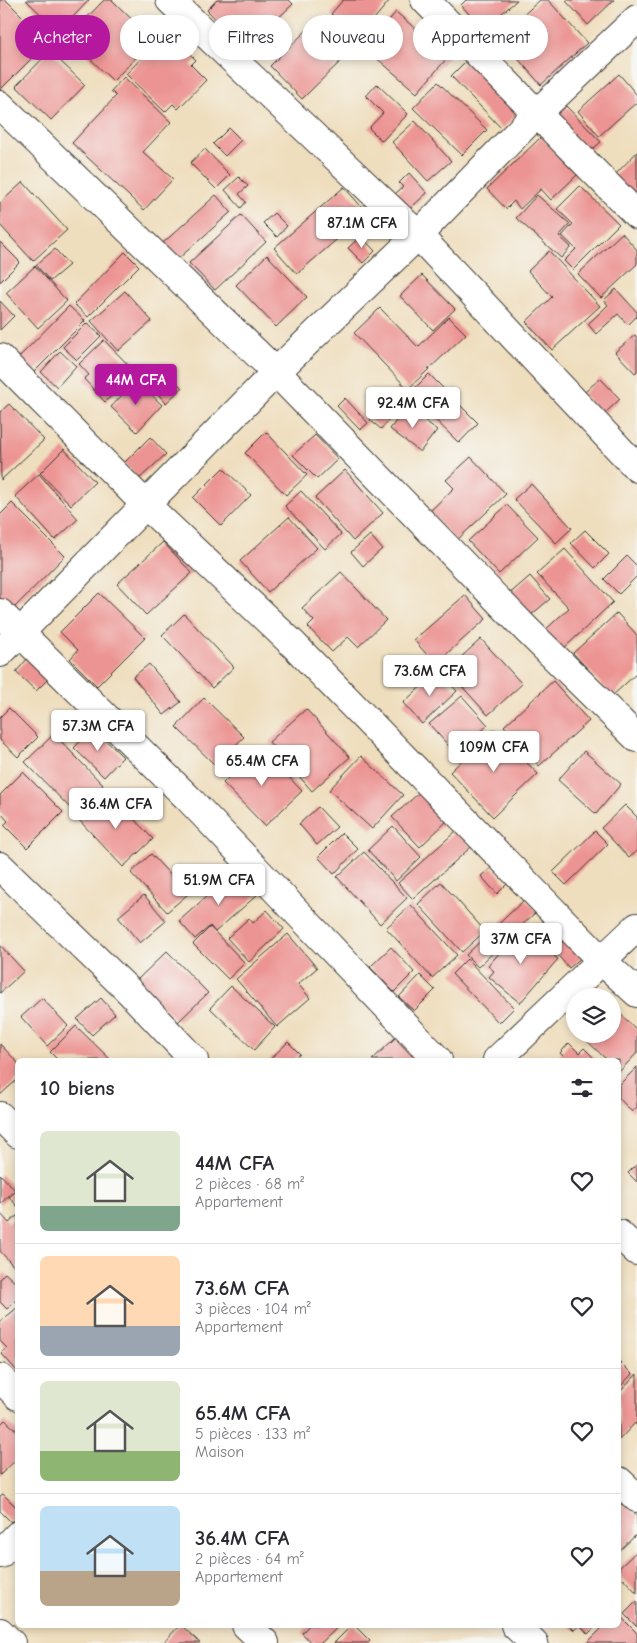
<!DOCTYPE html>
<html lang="fr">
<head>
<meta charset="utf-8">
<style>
  :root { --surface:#fff; --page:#f2f2f3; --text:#2b2b33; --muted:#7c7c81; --line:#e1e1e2; --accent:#b5179e }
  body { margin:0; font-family:"Comic Neue",sans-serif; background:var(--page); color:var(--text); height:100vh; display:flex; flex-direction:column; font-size:19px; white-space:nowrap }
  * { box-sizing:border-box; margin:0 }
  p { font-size:16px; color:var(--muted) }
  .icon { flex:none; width:28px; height:28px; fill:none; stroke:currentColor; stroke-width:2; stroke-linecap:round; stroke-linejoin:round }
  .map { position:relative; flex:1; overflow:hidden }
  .side { position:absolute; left:15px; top:1058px; width:606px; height:570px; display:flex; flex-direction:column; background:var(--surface); border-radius:8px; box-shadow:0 2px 8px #0003 }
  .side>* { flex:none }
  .hud { position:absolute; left:15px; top:15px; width:608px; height:45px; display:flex; gap:10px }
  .fabs { position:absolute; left:566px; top:988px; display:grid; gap:10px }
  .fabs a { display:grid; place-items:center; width:55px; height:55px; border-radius:50%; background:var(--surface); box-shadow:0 2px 8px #0003; font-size:25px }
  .price { position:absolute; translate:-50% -42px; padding:0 11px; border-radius:5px; background:#fff; color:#222; font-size:16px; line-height:32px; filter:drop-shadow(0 1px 2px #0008) }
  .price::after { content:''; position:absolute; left:50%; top:30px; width:15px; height:11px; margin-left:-8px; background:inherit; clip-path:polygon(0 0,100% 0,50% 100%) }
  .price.selected { background:var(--accent); color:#fff }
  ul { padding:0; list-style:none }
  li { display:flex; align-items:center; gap:15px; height:125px; padding:0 25px }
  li+li { border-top:1px solid var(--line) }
  li span { display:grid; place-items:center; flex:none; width:140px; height:100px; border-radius:8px; color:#555 }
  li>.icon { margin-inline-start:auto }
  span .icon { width:60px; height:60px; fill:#fffc; stroke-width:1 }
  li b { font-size:21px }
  h2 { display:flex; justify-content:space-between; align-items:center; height:60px; padding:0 25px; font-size:21px }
  .pill { padding:0 18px; border-radius:22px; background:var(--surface); box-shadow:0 2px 8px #0003; font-size:18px; line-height:45px }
  .pill.selected { background:var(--accent); color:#fff }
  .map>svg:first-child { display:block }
  .building { fill:#ec9493 }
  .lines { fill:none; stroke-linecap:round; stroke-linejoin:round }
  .minor-casing { stroke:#3c3934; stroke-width:30 }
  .minor { stroke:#fff; stroke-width:28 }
</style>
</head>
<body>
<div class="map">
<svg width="637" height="1643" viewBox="0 0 637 1643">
  <rect width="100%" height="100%" fill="#f6f6f2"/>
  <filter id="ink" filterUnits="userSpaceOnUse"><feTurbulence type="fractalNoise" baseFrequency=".02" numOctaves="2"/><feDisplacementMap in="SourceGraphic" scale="10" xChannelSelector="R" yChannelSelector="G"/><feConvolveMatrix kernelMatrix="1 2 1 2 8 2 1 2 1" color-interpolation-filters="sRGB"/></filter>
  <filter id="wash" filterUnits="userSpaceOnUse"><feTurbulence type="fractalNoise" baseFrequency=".0096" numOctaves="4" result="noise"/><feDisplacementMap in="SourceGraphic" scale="20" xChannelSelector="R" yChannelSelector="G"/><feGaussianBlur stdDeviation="1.12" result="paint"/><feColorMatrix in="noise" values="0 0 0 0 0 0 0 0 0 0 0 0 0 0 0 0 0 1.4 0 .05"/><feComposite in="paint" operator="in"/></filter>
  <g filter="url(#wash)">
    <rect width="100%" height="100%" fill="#efdebe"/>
    <g id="blocks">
      <path class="building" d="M0,0H6L48,42L0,90Z
        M26,0H89L59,32Z
        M104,0H112L153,40L113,81L68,37Z
        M217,0H289L293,4L273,23L268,18L244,40L229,24L224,28L207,10Z
        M343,0H390L359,37L331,14Z
        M466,0H517L483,30L461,5Z
        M540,0H548L587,43L541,85L499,37Z
        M567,0H614L588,25L566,1Z
        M396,12L448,57L417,93L365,48Z
        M315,22L347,55L302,99L270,66Z
        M167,32L196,60L191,65L206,80L178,109L173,104L165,112L126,74Z
        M50,51L85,85L51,120L16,86Z
        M468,59L519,112L502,129L451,76Z
        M619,74L637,95V102L599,136L578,111Z
        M124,77L171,122L143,152L173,179L144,210L72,143L116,96L111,91Z
        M438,82L487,130L462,155L413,108Z
        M377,84L408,114L382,141L369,128L383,113L366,96Z
        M566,106L601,142L589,152L555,116Z
        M415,121L451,161L428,181L392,142Z
        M229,128L241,140L225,156L213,144Z
        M541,137L577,175L551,200L541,189L520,209L514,201L506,209L487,189Z
        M205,149L230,175L216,189L190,163Z
        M637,152V191L632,196L613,177Z
        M409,173L427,193L402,216L388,200L403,187L399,183Z
        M239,177L248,186L239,194L246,202L241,208L225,190Z
        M23,182L67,230L33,261L0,225V203Z
        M580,186L619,224L573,270L564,261L576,249L562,236L573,224L557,209Z
        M344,187L367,213L297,274L274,248Z
        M216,195L231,212L178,259L163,243Z
        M537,195L570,224L559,236L571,247L561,258L516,218Z
        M274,213L287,226L277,237L263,223Z
        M241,215L266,242L215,290L189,263Z
        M622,233L637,250V264L601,298L578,274Z
        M361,236L375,251L363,263L348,248Z
        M0,242L20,262L0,282Z
        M55,249L69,265L50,281L36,265Z
        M549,251L600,306L552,350L526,322L552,297L528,271Z
        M125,252L139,266L88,317L74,304Z
        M267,255L307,297L276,327L236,285Z
        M35,266L67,301L38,328L6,293Z
        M422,275L455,309L433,330L400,296Z
        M616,289L637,312V316L628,325L618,314L596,334L588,324L608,305L604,300Z
        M125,291L152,321L118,351L91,321Z
        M0,301L14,316L0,330Z
        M69,306L85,321L32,374L17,359Z
        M380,308L418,347L449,317L466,334L408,389L354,333Z
        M87,323L101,336L77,360L63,347Z
        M635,335L637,338V371L635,373L615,352Z
        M104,340L136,373L105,402L84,379L89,375L79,364Z
        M60,351L76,366L57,387L41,372Z
        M162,367L182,388L166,403L147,382Z
        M429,374L478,423L459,443L409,394Z
        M600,378L620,399L603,415L583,394Z
        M136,380L162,405L137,432L111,407Z
        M398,388L409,397L381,429L370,420Z
        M345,398L368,423L360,430L337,406Z
        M9,404L44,440L1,480L0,412Z
        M407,406L437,430L420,452L390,429Z
        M266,432L307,475L286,495L245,453Z
        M315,435L338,459L317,479L293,455Z
        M150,437L166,454L139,479L124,463Z
        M64,449L95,482L71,505L40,473Z
        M471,457L506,494L456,541L429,512L454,488L446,480Z
        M223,468L251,495L221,526L193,498Z
        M345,470L383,513L353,541L315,498Z
        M39,474L78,519L55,540L15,496Z
        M531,484L572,528L556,543L514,499Z
        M301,491L341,534L325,549L285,506Z
        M12,503L65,556L11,611L0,600V515Z
        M507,505L538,537L499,574L468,541Z
        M289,517L317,548L268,592L240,561Z
        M585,530L609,554L595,568L571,543Z
        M370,535L382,549L363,566L351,552Z
        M163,542L192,573L146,615L117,584Z
        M565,549L613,602L560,652L542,633L569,608L537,574Z
        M627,556L637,566V576L619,594L604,579Z
        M341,572L386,620L358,647L348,637L332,652L308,627L314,621L302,608Z
        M530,576L550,599L525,620L506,597Z
        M99,593L145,638L97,686L70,659L78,650L60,632Z
        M465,595L486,619L435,664L414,640Z
        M617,613L637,635V673L612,696L573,653Z
        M184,614L234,667L212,688L162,635Z
        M481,639L522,684L488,715L447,670Z
        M27,659L48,679L36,691L16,672Z
        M149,664L181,702L164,715L133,677Z
        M438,671L457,691L422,724L403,703Z
        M553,681L589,721L539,766L504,726Z
        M462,696L488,725L456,754L429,724Z
        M204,698L244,737L215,765L176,727Z
        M9,708L38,737L18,757L0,740V717Z
        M306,709L350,757L312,791L269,742Z
        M93,728L123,757L104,777L74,748Z
        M494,729L538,774L493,817L450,772Z
        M54,734L103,785L75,813L25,762Z
        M260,747L302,791L265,826L223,783Z
        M584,751L621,784L596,814L558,780Z
        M361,756L403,795L372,829L329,790Z
        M23,772L63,812L27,848L4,825L8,821L0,812V795Z
        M420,792L447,821L420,847L392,817Z
        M109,793L153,839L123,867L79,820Z
        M625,805L637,817V851L629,858L601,828Z
        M318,807L337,827L317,845L299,824Z
        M393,826L421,857L396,881L368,850Z
        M456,831L471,847L413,899L398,883Z
        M595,831L608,844L566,885L553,872Z
        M342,833L358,849L334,874L318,857Z
        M364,852L407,898L380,924L337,877Z
        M151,854L188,894L167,912L131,873Z
        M492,867L507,884L497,894L481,876Z
        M235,871L257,895L215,932L210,926L195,939L179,921Z
        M441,882L485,931L462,952L418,904Z
        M144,895L166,921L140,943L118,917Z
        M525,899L537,911L478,967L466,955Z
        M411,905L457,955L432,978L386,928Z
        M267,910L284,929L249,962L227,938L249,918L253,923Z
        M210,927L245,963L228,979L193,944Z
        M521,928L558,959L520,1003L489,977L494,971L488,966Z
        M288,934L317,968L298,984L310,998L277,1027L236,979Z
        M565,939L582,957L569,968L553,950Z
        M0,945L24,971L0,993Z
        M391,947L414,972L394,992L370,967Z
        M167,951L208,993L178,1022L137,980Z
        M467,959L514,1008L499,1023L452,974Z
        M420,975L435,990L414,1011L399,997Z
        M231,986L275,1027L254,1050L210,1008Z
        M42,998L68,1026L47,1046L21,1017Z
        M101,998L115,1014L92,1035L77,1019Z
        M612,1006L637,1030V1053L619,1072V1060H607L580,1034H612Z
        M76,1026L111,1060H58L50,1052Z
        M395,1038L416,1060H372Z
        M288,1042L300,1054L293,1060H269Z
        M569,1043L579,1053L584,1048L596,1060H567L560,1053Z
        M0,1044L18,1063V1079L0,1095Z
        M637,1067V1107L632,1112L619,1098V1085Z
        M637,1164V1182L628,1173Z
        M0,1174L15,1190L0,1204Z
        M18,1190V1207L9,1197Z
        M0,1213L9,1223L18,1215V1271L0,1251Z
        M5,1273L18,1285V1298L7,1309L0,1302V1278Z
        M18,1307V1372L1,1353L7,1348L0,1341V1322Z
        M619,1361L632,1374L619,1388Z
        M637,1374V1426L635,1423L619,1440V1393Z
        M5,1420L18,1432V1458L0,1475V1425Z
        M3,1494L18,1509V1515L11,1522L0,1511V1496Z
        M624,1502L637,1516V1534L619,1551V1507Z
        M637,1551V1593L619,1574V1568Z
        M637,1601V1627L624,1614Z
        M619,1615L637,1633V1643H587L605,1625H619Z
        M180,1625H181L200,1643H163Z
        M309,1625H340L321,1643H311L302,1633Z
        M352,1625H354L370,1641L368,1643H334Z
        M569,1625H597L588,1634L580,1625L574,1630Z"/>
    </g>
  </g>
  <g filter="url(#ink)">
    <use href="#blocks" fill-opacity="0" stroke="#3c3934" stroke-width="1"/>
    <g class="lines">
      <defs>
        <path id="minor" d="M170,0L418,235L637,468
          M425,0L637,215
          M0,105L276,372L528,631L637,738
          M0,358L145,504L294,645L601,960L637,993
          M0,613L188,798L438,1060
          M0,653L276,372L418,235L536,114L637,19
          M0,866L130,992L194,1060
          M497,1060L637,927
          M0,1116L18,1134
          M619,1234L637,1251
          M0,1378L18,1396
          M619,1481L637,1498
          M0,1554L18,1535
          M246,1625L265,1643
          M515,1625L534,1643
          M0,1632L11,1643"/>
      </defs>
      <use href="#minor" class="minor-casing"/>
      <use href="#minor" class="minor"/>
    </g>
  </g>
</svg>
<div class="fabs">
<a><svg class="icon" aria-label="layers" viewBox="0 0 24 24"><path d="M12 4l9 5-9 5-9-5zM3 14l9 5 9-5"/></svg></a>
</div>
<b class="price" style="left:362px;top:249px">87.1M CFA</b>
<b class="price selected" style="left:136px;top:406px">44M CFA</b>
<b class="price" style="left:413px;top:429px">92.4M CFA</b>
<b class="price" style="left:430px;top:697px">73.6M CFA</b>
<b class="price" style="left:98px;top:752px">57.3M CFA</b>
<b class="price" style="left:494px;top:773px">109M CFA</b>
<b class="price" style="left:262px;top:787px">65.4M CFA</b>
<b class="price" style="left:116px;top:830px">36.4M CFA</b>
<b class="price" style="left:219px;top:906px">51.9M CFA</b>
<b class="price" style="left:521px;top:965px">37M CFA</b>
<div class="hud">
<a class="pill selected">Acheter</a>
<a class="pill">Louer</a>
<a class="pill">Filtres</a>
<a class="pill">Nouveau</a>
<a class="pill">Appartement</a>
</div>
<section class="side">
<h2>10 biens<svg class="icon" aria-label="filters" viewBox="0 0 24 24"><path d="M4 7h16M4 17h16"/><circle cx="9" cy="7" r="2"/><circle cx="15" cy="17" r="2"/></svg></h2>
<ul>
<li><span style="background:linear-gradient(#dfe7d0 75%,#7fa58c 0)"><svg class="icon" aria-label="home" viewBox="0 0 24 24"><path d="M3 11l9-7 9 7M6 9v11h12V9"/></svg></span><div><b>44M CFA</b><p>2 pièces · 68 m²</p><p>Appartement</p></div><svg class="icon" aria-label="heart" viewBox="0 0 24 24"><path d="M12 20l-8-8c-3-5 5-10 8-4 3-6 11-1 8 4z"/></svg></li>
<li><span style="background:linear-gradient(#ffd9b3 70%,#9aa5b1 0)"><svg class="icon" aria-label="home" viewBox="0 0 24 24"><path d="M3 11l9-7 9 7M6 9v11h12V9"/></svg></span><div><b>73.6M CFA</b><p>3 pièces · 104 m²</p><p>Appartement</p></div><svg class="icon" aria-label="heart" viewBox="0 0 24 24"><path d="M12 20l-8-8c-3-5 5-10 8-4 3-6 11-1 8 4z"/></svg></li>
<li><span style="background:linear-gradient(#dfe7d0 70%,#8fb573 0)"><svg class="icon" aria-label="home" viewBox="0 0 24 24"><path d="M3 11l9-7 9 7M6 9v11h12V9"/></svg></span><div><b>65.4M CFA</b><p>5 pièces · 133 m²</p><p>Maison</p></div><svg class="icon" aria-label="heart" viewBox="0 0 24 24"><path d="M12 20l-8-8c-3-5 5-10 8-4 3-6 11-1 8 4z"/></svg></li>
<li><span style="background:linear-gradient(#bfe0f5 65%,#b9a48a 0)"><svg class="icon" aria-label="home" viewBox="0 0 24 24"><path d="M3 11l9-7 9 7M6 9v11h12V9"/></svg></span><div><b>36.4M CFA</b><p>2 pièces · 64 m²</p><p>Appartement</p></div><svg class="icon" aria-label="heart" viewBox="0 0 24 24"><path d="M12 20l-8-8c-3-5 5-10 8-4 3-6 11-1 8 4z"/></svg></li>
</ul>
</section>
</div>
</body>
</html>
